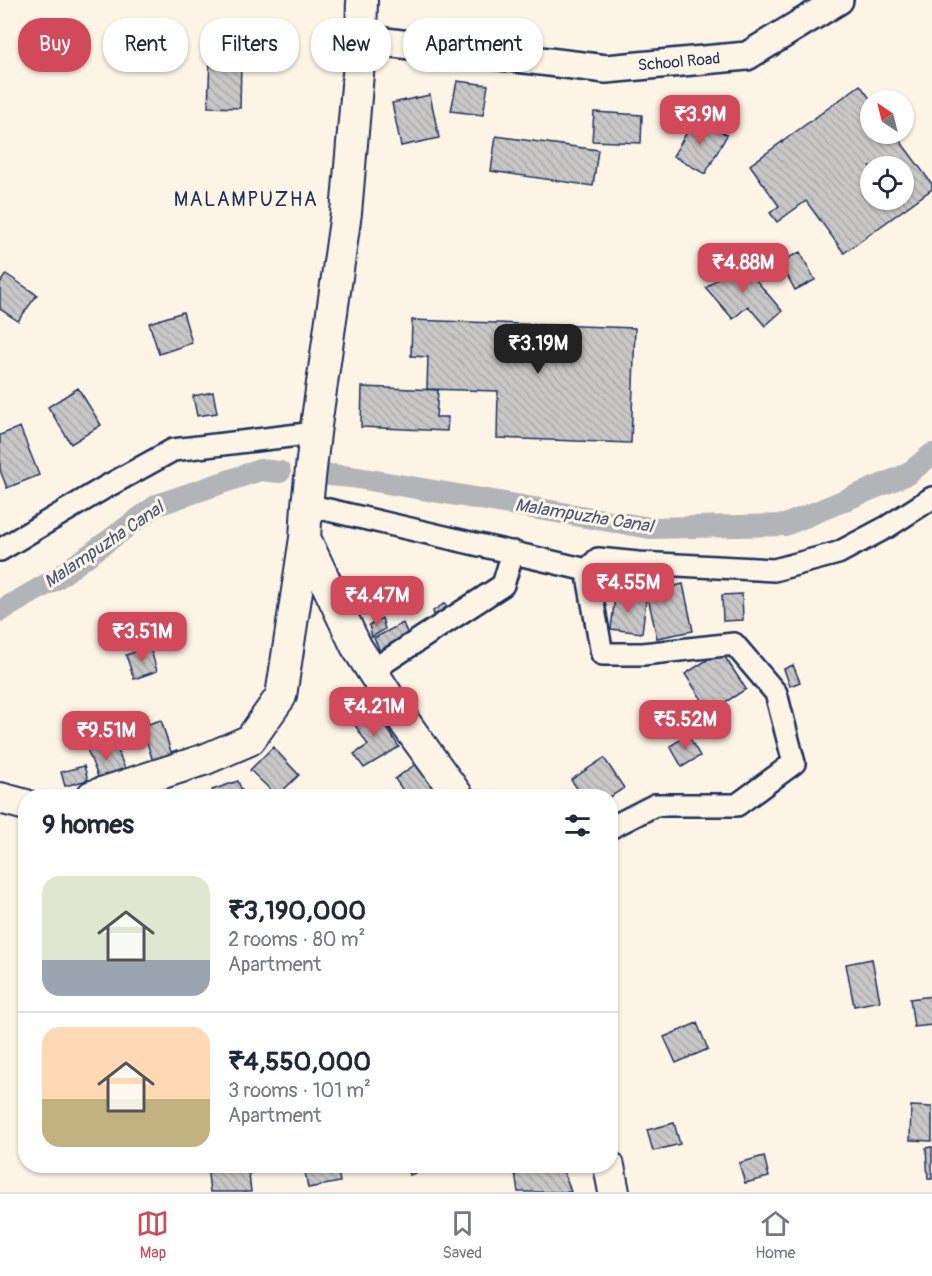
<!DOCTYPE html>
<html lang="en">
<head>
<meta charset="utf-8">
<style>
  :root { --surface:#fff; --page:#f2f2f3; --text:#1f2937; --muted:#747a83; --line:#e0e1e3; --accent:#d1495b }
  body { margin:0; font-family:Pangolin,sans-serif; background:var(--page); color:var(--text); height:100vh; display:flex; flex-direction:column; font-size:22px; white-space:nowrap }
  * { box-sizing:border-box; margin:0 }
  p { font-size:20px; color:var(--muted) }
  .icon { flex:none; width:33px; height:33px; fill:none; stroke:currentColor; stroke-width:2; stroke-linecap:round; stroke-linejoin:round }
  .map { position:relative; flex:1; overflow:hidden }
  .panel { position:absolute; left:18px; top:789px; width:600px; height:384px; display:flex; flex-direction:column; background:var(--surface); border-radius:24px; box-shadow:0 2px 4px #0004 }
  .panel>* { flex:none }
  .guide { position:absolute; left:18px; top:18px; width:600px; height:54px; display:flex; gap:12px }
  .needle { width:39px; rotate:325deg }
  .controls { position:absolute; left:860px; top:90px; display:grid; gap:12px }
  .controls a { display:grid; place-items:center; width:54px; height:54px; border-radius:50%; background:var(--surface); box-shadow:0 2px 4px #0004; font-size:30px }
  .price { position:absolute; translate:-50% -51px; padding:0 14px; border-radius:12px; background:var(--accent); color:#fff; font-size:20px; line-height:39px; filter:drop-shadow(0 2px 3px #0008) }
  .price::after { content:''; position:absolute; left:50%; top:36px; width:18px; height:14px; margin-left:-9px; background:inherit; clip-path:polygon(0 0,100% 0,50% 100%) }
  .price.active { background:#222; color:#fff }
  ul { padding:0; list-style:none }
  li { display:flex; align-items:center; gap:18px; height:150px; padding:0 24px }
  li+li { border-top:2px solid var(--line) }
  li span { display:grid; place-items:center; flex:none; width:168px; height:120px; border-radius:18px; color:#555 }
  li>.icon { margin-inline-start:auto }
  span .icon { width:72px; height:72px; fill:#fffc; stroke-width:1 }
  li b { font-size:26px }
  h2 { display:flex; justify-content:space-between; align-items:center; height:72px; padding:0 24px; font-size:26px }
  .tag { padding:0 21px; border-radius:24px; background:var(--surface); box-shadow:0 2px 4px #0004; font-size:21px; line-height:54px }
  .tag.active { background:var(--accent); color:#fff }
  .tabs { display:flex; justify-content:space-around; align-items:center; height:84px; border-top:2px solid var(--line); background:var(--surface); font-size:16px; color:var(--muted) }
  .tabs a { display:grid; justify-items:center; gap:3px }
  .tabs .active { color:var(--accent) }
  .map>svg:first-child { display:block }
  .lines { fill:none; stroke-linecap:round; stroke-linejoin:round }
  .canal { stroke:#b2b4b8; stroke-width:22 }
  .building { fill:url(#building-back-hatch); stroke:#1b2f5e; stroke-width:1.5; fill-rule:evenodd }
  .minor-casing { stroke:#1b2f5e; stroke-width:26 }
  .tertiary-casing { stroke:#1b2f5e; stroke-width:32 }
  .secondary-casing { stroke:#1b2f5e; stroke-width:34 }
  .minor { stroke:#fcf5e5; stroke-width:21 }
  .tertiary { stroke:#fcf5e5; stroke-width:27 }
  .secondary { stroke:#fcf5e5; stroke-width:30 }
  .labels { text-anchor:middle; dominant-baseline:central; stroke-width:6; stroke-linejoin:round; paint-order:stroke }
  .street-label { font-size:16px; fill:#1b2f5e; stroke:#fcf5e5 }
  .water-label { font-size:18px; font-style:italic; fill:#485779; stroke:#fcf5e5 }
  .quarter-label { font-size:20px; letter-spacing:1.5px; fill:#1b2f5e; stroke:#fcf5e5 }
</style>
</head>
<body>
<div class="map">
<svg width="932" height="1192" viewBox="0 0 932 1192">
  <defs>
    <pattern id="building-back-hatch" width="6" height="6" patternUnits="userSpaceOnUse" patternTransform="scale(1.5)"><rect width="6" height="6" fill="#c8c7c6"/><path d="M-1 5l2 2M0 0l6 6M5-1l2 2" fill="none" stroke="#ababac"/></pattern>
  </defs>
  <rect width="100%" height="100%" fill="#fcf5e5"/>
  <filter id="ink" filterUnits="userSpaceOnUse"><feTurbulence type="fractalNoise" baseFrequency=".0167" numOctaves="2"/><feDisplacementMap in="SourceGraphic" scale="12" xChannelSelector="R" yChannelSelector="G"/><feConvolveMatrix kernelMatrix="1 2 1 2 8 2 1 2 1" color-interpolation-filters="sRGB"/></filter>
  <g filter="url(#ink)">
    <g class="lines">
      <path class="canal" d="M329,475L352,477L650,528L785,525L908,474L932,454
        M0,611L56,579L157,505L260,470L280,472"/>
    </g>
    <path class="building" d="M210,60L241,61L240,108L208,107Z
      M457,81L488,85L483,115L451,111Z
      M860,85L871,100L870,134H895L932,184V189L844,253L806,201L777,222L770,213L779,206L750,165ZM870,166H903V200H870Z
      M430,95L439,138L401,146L392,103Z
      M594,112L642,115L641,143L592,141Z
      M696,117L727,135L705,174L673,156Z
      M496,136L598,150L593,186L491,171Z
      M800,252L815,280L795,290L780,262Z
      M739,260L782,311L765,326L748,306L733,319L706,288Z
      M6,274L37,295L18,321L0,309V283Z
      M183,312L192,343L159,354L149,323Z
      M412,320L635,328L631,443L497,438L498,391L427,389L428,357L411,356Z
      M362,387L438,390L436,417H448L447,431L361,427Z
      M78,388L101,425L71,444L48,407Z
      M213,392L217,413L197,416L193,396Z
      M20,427L39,475L7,488L0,470V435Z
      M683,584L693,631L657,638L647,593Z
      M742,594L743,620L723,621L722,595Z
      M615,596L646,600L642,633L611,629Z
      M445,603L452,619L436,623L433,611Z
      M382,618L385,629L372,637L369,625Z
      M403,623L414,649L385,662L374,638Z
      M150,647L157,671L134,679L126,655Z
      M721,651L746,689L710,712L685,674Z
      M793,665L800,682L790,686L784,669Z
      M375,708L399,747L364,768L354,754L368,745L353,722Z
      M161,720L171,752L177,750L183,766L157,775L142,726Z
      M104,730L112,750L117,749L130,781L104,792L83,739Z
      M688,735L700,756L682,767L670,746Z
      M273,747L299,775L277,796L250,770Z
      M604,758L624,788L610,797L583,796L571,780Z
      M420,761L444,796H407L395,779Z
      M84,766L88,780L65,786L61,772Z
      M238,781L244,796H215L212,790Z
      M872,959L880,1001L854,1006L846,964Z
      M932,996V1025L914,1027L910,999Z
      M697,1023L708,1049L676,1063L664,1037Z
      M911,1106L932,1107V1141L910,1140Z
      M674,1123L680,1144L653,1151L647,1130Z
      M932,1147V1179H928L926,1148Z
      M764,1156L769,1177L745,1183L739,1163Z
      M207,1166H248L251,1192H210Z
      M304,1166H337L340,1182L308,1188Z
      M407,1166H434L410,1175Z
      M533,1166H562L571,1192H518L515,1172Z"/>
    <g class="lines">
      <defs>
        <path id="minor" d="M307,505L587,570L602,654H643L734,644L776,693L794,763L737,805H655L610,828
          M0,550L104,488L173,450L315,433
          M587,570L598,559L638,563L774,570L838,553L887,527L932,498
          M371,671L503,585L513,552"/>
        <path id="tertiary" d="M361,39L606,69L747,56L839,0"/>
        <path id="secondary" d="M305,538L356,646L406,724L458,796
          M92,796L206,759L250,740L281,696L305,538L307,505L315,433L346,213L361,39L362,0
          M0,798L26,805
          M609,1166L614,1192"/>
      </defs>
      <use href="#minor" class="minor-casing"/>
      <use href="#tertiary" class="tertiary-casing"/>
      <use href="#secondary" class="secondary-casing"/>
      <use href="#minor" class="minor"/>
      <use href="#tertiary" class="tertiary"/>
      <use href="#secondary" class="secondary"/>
    </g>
  </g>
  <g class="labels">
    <g class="street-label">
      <text transform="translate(679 62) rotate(-5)">School Road</text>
    </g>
    <g class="water-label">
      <text transform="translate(584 516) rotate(9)">Malampuzha Canal</text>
      <text transform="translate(104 545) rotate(-34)">Malampuzha Canal</text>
    </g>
    <g class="quarter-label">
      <text x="246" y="199">MALAMPUZHA</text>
    </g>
  </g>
</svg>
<div class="controls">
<a><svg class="needle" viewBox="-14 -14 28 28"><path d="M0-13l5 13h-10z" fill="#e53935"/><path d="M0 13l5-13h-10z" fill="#747a83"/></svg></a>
<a><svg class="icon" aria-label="locate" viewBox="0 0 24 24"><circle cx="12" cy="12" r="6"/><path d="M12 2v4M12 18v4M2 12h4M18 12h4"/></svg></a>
</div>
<b class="price" style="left:700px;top:146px">₹3.9M</b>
<b class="price" style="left:743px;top:294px">₹4.88M</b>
<b class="price active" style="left:538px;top:375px">₹3.19M</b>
<b class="price" style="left:628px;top:614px">₹4.55M</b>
<b class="price" style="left:377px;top:627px">₹4.47M</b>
<b class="price" style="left:142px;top:663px">₹3.51M</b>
<b class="price" style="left:374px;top:738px">₹4.21M</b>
<b class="price" style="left:685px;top:751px">₹5.52M</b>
<b class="price" style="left:106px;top:762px">₹9.51M</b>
<div class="guide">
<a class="tag active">Buy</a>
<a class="tag">Rent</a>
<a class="tag">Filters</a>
<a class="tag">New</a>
<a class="tag">Apartment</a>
</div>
<section class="panel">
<h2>9 homes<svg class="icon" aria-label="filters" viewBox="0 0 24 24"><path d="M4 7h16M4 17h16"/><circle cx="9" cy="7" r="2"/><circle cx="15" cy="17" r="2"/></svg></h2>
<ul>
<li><span style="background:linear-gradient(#dfe7d0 70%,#9aa5b1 0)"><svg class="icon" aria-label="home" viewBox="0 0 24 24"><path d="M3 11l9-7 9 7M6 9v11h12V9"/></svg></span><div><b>₹3,190,000</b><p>2 rooms · 80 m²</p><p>Apartment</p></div></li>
<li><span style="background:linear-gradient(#ffd9b3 60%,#c2b280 0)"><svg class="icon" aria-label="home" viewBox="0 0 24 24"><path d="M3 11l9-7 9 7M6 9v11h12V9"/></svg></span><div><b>₹4,550,000</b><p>3 rooms · 101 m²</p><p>Apartment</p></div></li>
</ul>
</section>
</div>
<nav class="tabs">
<a class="active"><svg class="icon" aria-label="map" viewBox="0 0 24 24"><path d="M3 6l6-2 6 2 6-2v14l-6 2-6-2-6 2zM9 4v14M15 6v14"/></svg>Map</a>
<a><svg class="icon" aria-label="saved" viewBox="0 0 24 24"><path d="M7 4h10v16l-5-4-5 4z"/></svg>Saved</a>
<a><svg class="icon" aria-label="home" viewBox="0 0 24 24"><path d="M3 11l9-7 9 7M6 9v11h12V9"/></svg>Home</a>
</nav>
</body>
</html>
